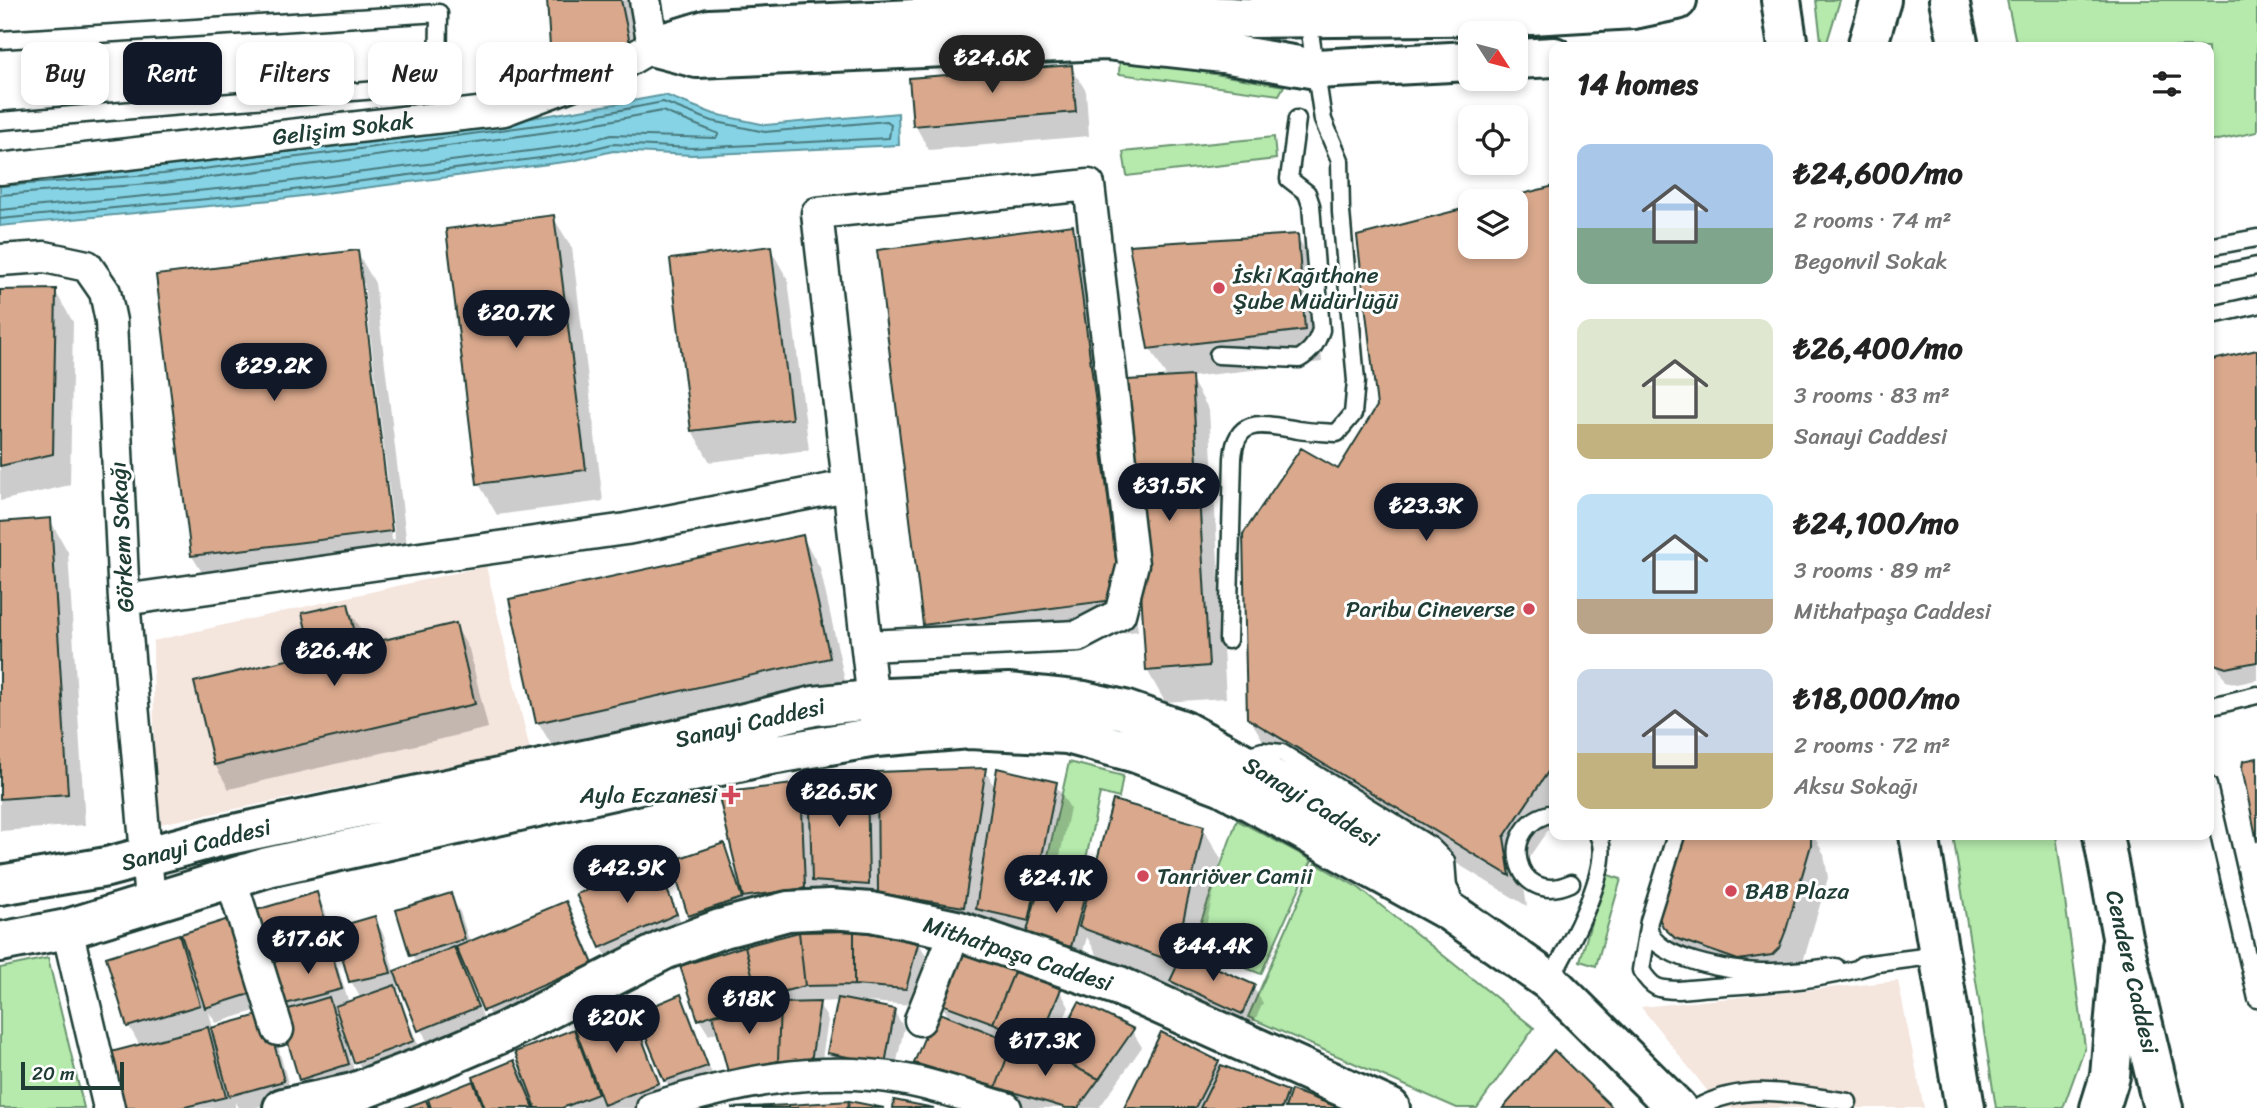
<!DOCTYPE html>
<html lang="en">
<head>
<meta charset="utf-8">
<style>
  :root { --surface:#fff; --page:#f2f2f2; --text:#222; --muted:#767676; --accent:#111827 }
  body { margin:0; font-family:Sriracha,sans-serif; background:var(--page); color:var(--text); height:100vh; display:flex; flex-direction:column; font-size:26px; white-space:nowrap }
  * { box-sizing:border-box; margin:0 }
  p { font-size:23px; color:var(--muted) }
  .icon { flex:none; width:38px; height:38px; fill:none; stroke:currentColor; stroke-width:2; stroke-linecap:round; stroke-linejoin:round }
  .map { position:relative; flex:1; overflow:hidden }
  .drawer { position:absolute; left:1549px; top:42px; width:665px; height:798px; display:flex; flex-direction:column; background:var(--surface); border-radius:14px; box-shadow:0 4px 10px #0003 }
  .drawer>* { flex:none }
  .guide { position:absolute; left:21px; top:42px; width:665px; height:63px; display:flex; gap:14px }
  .needle { width:46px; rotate:126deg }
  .tools { position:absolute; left:1458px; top:21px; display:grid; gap:14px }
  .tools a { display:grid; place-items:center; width:70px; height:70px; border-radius:14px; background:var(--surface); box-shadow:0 4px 10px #0003; font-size:35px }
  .scale { position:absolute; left:21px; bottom:18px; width:103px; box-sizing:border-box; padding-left:7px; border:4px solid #1f3d34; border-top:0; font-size:19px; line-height:24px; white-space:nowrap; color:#1f3d34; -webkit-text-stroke:5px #fff; paint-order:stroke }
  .price { position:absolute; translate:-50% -60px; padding:0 16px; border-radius:24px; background:var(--accent); color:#fff; font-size:23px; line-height:46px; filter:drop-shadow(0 2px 4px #0008) }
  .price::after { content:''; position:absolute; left:50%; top:42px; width:21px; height:16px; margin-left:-10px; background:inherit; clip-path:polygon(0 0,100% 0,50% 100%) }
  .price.on { background:#222; color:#fff }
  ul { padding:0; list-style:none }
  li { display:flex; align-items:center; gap:21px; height:175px; padding:0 28px }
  li span { display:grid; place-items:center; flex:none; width:196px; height:140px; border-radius:14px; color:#555 }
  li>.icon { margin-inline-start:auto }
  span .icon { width:84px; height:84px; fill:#fffc; stroke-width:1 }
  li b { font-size:30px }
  h2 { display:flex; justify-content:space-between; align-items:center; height:84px; padding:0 28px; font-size:30px }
  .tag { padding:0 24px; border-radius:14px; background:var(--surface); box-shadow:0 4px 10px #0003; font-size:24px; line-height:63px }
  .tag.on { background:var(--accent); color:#fff }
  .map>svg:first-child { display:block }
  .built { fill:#f4e5dd }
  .green { fill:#b5eaac; stroke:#6a9470; stroke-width:2 }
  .water { fill:#86d3e6; stroke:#5d979f; stroke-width:2 }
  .shadow { fill:#0003; fill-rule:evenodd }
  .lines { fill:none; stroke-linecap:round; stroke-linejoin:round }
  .shore { stroke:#48797b; stroke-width:2 }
  .building { fill:#daa98d; stroke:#1f3d34; stroke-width:2 }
  .service-casing { stroke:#1f3d34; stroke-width:21 }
  .minor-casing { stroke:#1f3d34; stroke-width:35 }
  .tertiary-casing { stroke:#1f3d34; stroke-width:44 }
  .secondary-casing { stroke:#1f3d34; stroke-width:44 }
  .primary-casing { stroke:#1f3d34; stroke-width:44 }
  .service { stroke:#fff; stroke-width:16 }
  .minor { stroke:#fff; stroke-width:30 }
  .tertiary { stroke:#fff; stroke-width:38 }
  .secondary { stroke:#fff; stroke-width:38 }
  .primary { stroke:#fff; stroke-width:38 }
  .poi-dot { fill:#d1495b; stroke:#fff; stroke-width:2.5 }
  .labels { text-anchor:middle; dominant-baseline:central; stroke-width:6; stroke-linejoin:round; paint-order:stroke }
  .street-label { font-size:23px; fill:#1f3d34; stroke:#fff }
  .poi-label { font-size:23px; fill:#1f3d34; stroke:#fff; text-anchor:start }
</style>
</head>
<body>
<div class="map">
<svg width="2257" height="1108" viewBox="0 0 2257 1108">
  <rect width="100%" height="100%" fill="#fff"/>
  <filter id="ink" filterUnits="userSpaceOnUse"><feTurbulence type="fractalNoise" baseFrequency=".0143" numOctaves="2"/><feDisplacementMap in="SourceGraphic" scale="14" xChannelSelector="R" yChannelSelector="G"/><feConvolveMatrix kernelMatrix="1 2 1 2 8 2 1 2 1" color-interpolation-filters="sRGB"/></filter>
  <g filter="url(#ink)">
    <path class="built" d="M486,566L530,750L155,825L153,641Z
      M1898,981L1924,1108H1721L1641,1007Z"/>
    <path class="green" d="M1816,0H1840L1827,42L1821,40Z
      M2007,0H2257V132L2209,142L2208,47H2017Z
      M1120,58L1284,86L1279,95L1119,74Z
      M1274,137L1276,159L1127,176L1123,152Z
      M1069,762L1123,776L1119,798L1100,793L1083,873L1046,865Z
      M1237,820L1312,860L1261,974L1192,947Z
      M1953,835H2056L2085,1047L2063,1108H1996Z
      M1315,863L1359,888L1534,1028L1477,1108H1457L1248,1017Z
      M1605,874L1621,879L1596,966L1580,961Z
      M48,958L84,1108H0V968Z"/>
    <path class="water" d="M665,95L714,114L766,125L898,113L899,145L692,155L613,151L572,161L271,200L0,226V180C223,162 445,136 665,95Z"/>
    <path class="shadow" d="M548,0H629L642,67L566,71L552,46Z
      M1071,67L1086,91L1089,136L929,150L915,125Z
      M1554,188V821L1521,869L1527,906L1268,749L1249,717L1339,472L1379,406L1470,209V247H1516V201H1501Z
      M553,217L572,248L603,501L497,515L479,484Z
      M1072,227L1091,258L1138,631L943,656L925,624Z
      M1297,236L1315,267L1322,362L1190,377L1209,410L1226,698L1165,702L1147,670L1168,380L1150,348Z
      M770,248L788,280L809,450L710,462L692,431Z
      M357,252L375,283L409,562L211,587L192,556L158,276ZM360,283H364L395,539L392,540Z
      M55,291L73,322L70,485L0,501V292Z
      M2257,352V680L2237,684L2226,681L2216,664Z
      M50,520L68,552L85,825L0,831V524Z
      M802,536L820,568L847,690L556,753L538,722Z
      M347,605L361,629L365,646L455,625L469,649L488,728L229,789L215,765L196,683L314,655Z
      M985,770L996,790L1055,784L1070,808L1053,889L1084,897L1087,903L1203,828L1221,859L1198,962L1253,987L1263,1003L1251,1029L1181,998L1175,986L1099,958L1087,937L1080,962L992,933L981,914L978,931L828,905L817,886L818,912L759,921L746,899L750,915L699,931L690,915L723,846L737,876L740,875L800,785L811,804L866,777L879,798Z
      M1686,835H1813L1824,854L1828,878L1803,962L1790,986L1757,991L1695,970L1683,959L1660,916Z
      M657,867L685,931L611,963L601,947Z
      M316,894L325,911L339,956L335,958L349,1003L361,999L351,981L374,918L384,935L394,972L416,964L398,911L450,895L460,912L470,943L565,903L579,927L605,989L499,1034L469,974L466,975L486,1024L429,1046L397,973L395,974L399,990H396L423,1057L365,1078L349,1041L346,1042L357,1081L310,1096L301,1079L290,1010L279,974L268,958Z
      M234,919L267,1007L216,1023L209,1012L213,1029L274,1031L292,1098L254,1108H238L235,1102V1108H119L140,1046L129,1026L108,958L178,936L187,951ZM213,1029L216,1043L209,1031Z
      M918,941L927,958L915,1005L850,1001L894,1011L904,1028L893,1080L839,1069L829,1053L839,1001L818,1002L828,1020L819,1078L739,1088L729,1072L719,1031L709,1035L699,1019L682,967Z
      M1060,991L1069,1007L1049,1056L1132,1031L1142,1047L1099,1108H1022L926,1080L916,1063L950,1018L940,1003Z
      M680,996L716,1083L675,1097L665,1080Z
      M628,1007L667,1100L647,1108H433L472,1084L483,1098L514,1062L529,1084L573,1031L582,1046Z
      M1218,1062L1222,1069L1286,1092L1290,1098L1336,1108H1126Z"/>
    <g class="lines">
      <path class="shore" d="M0,186L163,174L337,152L553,123L663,102L712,121L765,132L887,121L891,124L889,138L692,148L612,144L571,154L270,193L0,219
        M0,195L163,183L339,161L555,131L662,111L719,134L716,138L611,135L569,146L269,184L0,210"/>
    </g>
    <path class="building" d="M547,0H621L630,43L550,47Z
      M1072,65L1076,112L913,126L909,78Z
      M1554,186V763L1504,837L1510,876L1247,718L1243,534L1301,448L1338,469L1377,406L1357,236L1470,207V247H1516V201H1494Z
      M554,215L586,470L477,484L446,229Z
      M1073,225L1121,599L923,625L877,250Z
      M1298,234L1305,330L1148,349L1129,245Z
      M771,246L792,419L691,431L670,259Z
      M358,250L392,531L191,556L156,275Z
      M56,289L53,454L0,466V290Z
      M2257,350V662L2226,668L2214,664L2208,642V361Z
      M1192,376L1209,666L1146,671L1128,380Z
      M51,518L68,794L0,799V522Z
      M803,535L830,658L536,723L509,599Z
      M348,603L358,646L456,623L475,704L214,765L194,682L312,654L302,613Z
      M2257,758V842L2242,768L2243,761Z
      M986,768L964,907L878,893L877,772Z
      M997,768L1057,782L1029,921L976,909Z
      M867,775L869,885L812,881L809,776Z
      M801,783L805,888L743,897L718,793Z
      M1113,800L1204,826L1174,962L1079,927Z
      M1683,835H1811V845L1786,930L1779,948L1772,955L1738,960L1675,938L1663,927L1658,916Z
      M724,843L742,898L688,916L671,861Z
      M657,865L677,914L600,948L576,894Z
      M1040,883L1085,895L1071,947L1026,935Z
      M317,892L330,940L267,959L253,911Z
      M451,893L465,939L410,956L396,910Z
      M566,901L593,964L483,1011L456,947Z
      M375,916L391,973L349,982L334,928Z
      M235,917L259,991L205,1008L181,934Z
      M854,931L919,940L906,989L854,985Z
      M854,931V985L805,986L799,932Z
      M799,932L805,986L758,998L745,946Z
      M179,934L200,1005L127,1027L106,957Z
      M745,946L758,998L698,1020L680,966Z
      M330,947L342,989L285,1004L274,962Z
      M454,947L478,1007L418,1031L394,971Z
      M958,948L1015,970L993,1023L939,1003Z
      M1183,953L1255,985L1242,1014L1170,981Z
      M1015,970L1061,989L1039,1043L993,1023Z
      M395,985L414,1041L354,1063L335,1006Z
      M681,994L708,1066L664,1081L636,1013Z
      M329,997L349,1064L299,1080L279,1012Z
      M838,998L895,1009L885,1064L827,1053Z
      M820,1002L811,1062L778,1061L780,1003Z
      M1079,1002L1134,1029L1099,1079L1051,1055Z
      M780,1003L778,1061L728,1072L713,1015Z
      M629,1005L659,1083L604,1105L574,1026Z
      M935,1011L1013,1042L996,1087L914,1063Z
      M266,1013L284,1081L229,1096L211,1028Z
      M208,1027L226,1097L181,1108H117L103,1054Z
      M574,1029L598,1094L562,1108H536L515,1052Z
      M1161,1032L1219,1061L1195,1108H1124Z
      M1013,1042L1051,1055L1099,1079L1078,1108H1066L996,1087Z
      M1554,1050L1613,1108H1503Z
      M514,1060L534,1108H485L473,1077Z
      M1221,1065L1288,1091L1282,1108H1200Z
      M473,1081L483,1108H431L428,1099Z
      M1291,1090L1341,1108H1285Z
      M426,1100L429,1108H405Z
      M894,1100L934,1108H893Z
      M849,1101L884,1108H848Z
      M849,1101L848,1108H789V1105Z
      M789,1105V1108H731Z"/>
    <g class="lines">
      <defs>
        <path id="service" d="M0,40L439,13L438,85L0,121
          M2208,247L2257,238
          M2208,276L2257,266
          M2208,316L2257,305
          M1218,355L1299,359C1312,351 1316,344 1321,330L1311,205L1307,193L1289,179L1297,119
          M1228,640L1233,458C1236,414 1266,425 1298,430C1311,432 1324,432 1337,433L1353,414L1356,381L1341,212L1340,160L1323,120L1308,19
          M2208,707L2257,695
          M1242,757L1263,751L1282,753L1431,846L1446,861L1448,887
          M2208,785L2257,999
          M1554,813C1495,823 1513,909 1571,883
          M1676,835L1649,921L1641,970C1652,988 1658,990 1679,990C1746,983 1806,985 1871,965
          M1649,927C1650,959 1734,972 1761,972C1785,973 1811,969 1836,967
          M1862,965L1939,955
          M1549,981C1566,952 1615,865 1598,835
          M1697,1108C1745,1081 1795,1094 1848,1102"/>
        <path id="minor" d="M0,169L504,110L614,69L653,46L645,0
          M0,260L45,257L87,266L105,292L111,321L124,600L150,901
          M124,600L626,529L847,486
          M867,646L1078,636L1120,614L1133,564L1089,185L817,213L875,719
          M231,879L278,1030
          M67,929L109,1108
          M920,1020L956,930
          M652,1108C732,1083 817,1064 901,1079C937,1085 971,1098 1006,1108"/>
        <path id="tertiary" d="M653,46L709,29L934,18L1117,11L1247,18L1531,15L1634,9L1677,0
          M655,47L697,58L1106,40L1223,53L1316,69L1470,61
          M1516,59L1554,57
          M283,1108L353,1093L427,1065L504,1032L664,950L720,929L788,911L830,909L871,912L956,930L1119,986L1390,1108"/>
        <path id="secondary" d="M0,885L107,867L215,838L655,745L814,706L888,698L1008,693L1084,701L1124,710L1182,730L1301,794L1404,857L1429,875L1441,897
          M0,942L67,929L268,867L765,756L876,737L969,729L1067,734L1136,753L1223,786L1449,911L1549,981L1677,1108
          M2100,1108L2110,1076L2121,946"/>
        <path id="primary" d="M1781,0L1788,47
          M1949,0L1959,47
          M1867,47L1881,0
          M1919,835L1965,1108
          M2103,835L2122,937L2163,1108"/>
      </defs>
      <use href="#service" class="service-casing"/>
      <use href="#minor" class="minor-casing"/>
      <use href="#tertiary" class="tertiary-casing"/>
      <use href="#secondary" class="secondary-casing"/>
      <use href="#primary" class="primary-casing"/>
      <use href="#service" class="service"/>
      <use href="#minor" class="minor"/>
      <use href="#tertiary" class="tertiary"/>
      <use href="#secondary" class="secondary"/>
      <use href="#primary" class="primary"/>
    </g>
  </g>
  <g class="poi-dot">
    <circle cx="1219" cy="288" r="7"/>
    <circle cx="1529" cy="609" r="7"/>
    <path d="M727.5 784.5h7v7h7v7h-7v7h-7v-7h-7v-7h7z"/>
    <circle cx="1143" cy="876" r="7"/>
    <circle cx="1731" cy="891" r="7"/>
  </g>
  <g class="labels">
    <g class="street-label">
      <text transform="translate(343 129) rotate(-7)">Gelişim Sokak</text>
      <text transform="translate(122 537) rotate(-93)">Görkem Sokağı</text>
      <text transform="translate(750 723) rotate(-13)">Sanayi Caddesi</text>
      <text transform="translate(1311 802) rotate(31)">Sanayi Caddesi</text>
      <text transform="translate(196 845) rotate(-14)">Sanayi Caddesi</text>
      <text transform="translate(1018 954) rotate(18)">Mithatpaşa Caddesi</text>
      <text transform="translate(2132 972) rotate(77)">Cendere Caddesi</text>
    </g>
    <g class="poi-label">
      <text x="1233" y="275">İski Kağıthane<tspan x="1233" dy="26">Şube Müdürlüğü</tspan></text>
      <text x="1515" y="609" text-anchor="end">Paribu Cineverse</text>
      <text x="717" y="795" text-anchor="end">Ayla Eczanesi</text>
      <text x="1157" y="876">Tanriöver Camii</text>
      <text x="1745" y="891">BAB Plaza</text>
    </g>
  </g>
</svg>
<div class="tools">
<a><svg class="needle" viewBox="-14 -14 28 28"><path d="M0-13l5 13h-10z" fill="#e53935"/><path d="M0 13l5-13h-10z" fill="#767676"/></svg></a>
<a><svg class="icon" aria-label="locate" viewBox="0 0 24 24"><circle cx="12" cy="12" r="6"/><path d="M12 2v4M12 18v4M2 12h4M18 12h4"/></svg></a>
<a><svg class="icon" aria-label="layers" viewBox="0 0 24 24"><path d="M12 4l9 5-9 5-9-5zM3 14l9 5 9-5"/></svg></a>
</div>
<div class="scale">20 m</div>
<b class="price on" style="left:992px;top:95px">₺24.6K</b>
<b class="price" style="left:516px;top:350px">₺20.7K</b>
<b class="price" style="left:274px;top:403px">₺29.2K</b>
<b class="price" style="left:1169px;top:523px">₺31.5K</b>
<b class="price" style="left:1426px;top:543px">₺23.3K</b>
<b class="price" style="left:334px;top:688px">₺26.4K</b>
<b class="price" style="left:839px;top:829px">₺26.5K</b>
<b class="price" style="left:627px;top:905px">₺42.9K</b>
<b class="price" style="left:1056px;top:915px">₺24.1K</b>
<b class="price" style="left:308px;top:976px">₺17.6K</b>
<b class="price" style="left:1213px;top:983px">₺44.4K</b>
<b class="price" style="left:749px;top:1036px">₺18K</b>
<b class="price" style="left:616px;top:1055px">₺20K</b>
<b class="price" style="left:1045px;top:1078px">₺17.3K</b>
<div class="guide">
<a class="tag">Buy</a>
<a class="tag on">Rent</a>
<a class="tag">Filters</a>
<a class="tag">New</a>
<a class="tag">Apartment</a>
</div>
<section class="drawer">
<h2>14 homes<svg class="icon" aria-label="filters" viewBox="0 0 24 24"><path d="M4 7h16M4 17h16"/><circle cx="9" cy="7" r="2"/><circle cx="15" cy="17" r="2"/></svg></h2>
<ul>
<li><span style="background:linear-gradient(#a9c7e8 60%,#7fa58c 0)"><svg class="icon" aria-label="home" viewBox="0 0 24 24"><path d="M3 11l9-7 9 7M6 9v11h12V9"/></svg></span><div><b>₺24,600/mo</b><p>2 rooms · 74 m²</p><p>Begonvil Sokak</p></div></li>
<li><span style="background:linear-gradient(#dfe7d0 75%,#c2b280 0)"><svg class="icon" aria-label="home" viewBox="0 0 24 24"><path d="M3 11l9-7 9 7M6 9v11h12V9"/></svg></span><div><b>₺26,400/mo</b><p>3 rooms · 83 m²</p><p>Sanayi Caddesi</p></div></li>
<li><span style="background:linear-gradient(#bfe0f5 75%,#b9a48a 0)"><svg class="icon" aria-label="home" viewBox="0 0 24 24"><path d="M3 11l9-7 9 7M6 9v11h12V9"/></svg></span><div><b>₺24,100/mo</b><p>3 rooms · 89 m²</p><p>Mithatpaşa Caddesi</p></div></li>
<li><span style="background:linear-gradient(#c9d6e8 60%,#c2b280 0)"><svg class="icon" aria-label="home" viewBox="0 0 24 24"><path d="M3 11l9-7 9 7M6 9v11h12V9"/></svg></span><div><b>₺18,000/mo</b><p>2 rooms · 72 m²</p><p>Aksu Sokağı</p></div></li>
</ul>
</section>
</div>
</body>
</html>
